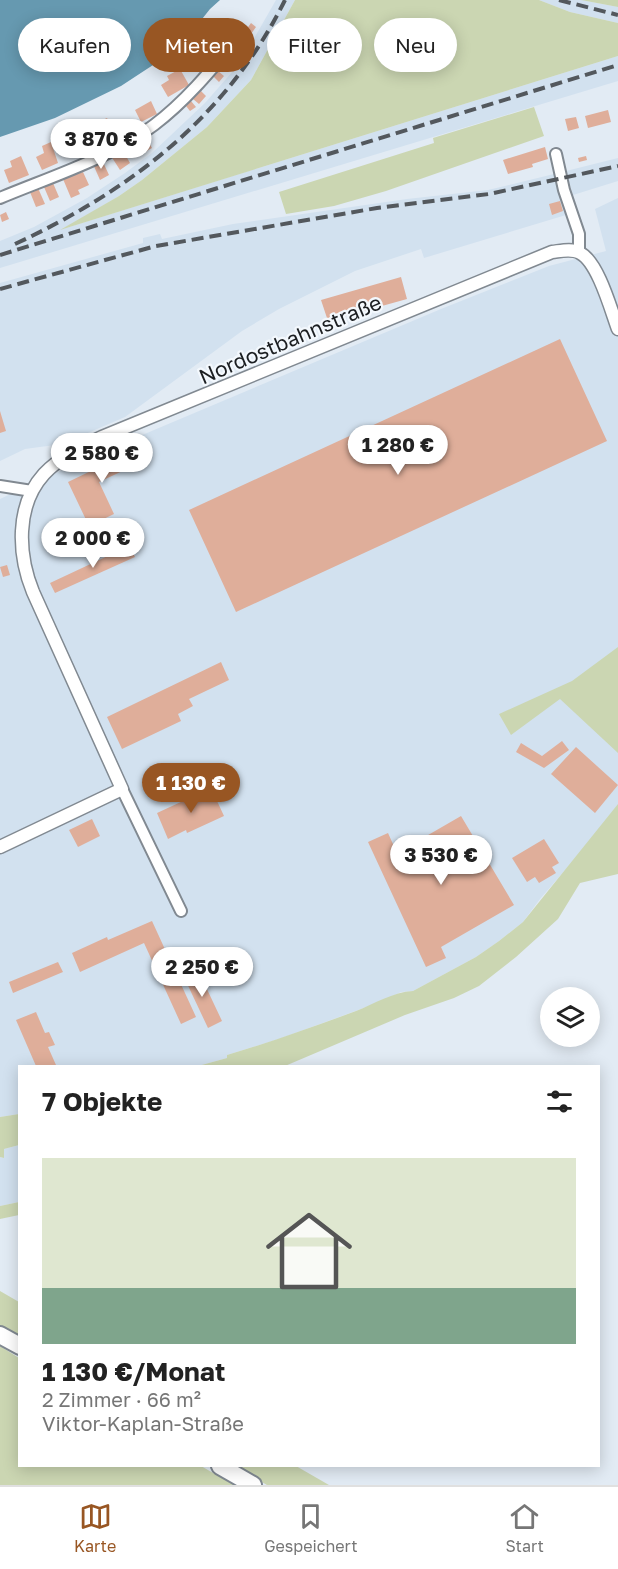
<!DOCTYPE html>
<html lang="de">
<head>
<meta charset="utf-8">
<style>
  :root { --surface:#fff; --page:#f2f2f2; --text:#222; --muted:#767676; --line:#e0e0e0; --accent:#985623 }
  body { margin:0; font-family:"Golos Text",sans-serif; background:var(--page); color:var(--text); height:100vh; display:flex; flex-direction:column; font-size:22px; white-space:nowrap }
  * { box-sizing:border-box; margin:0 }
  p { font-size:20px; color:var(--muted) }
  .icon { flex:none; width:33px; height:33px; fill:none; stroke:currentColor; stroke-width:2; stroke-linecap:round; stroke-linejoin:round }
  .map { position:relative; flex:1; overflow:hidden }
  .side { position:absolute; left:18px; top:1065px; width:582px; height:402px; display:flex; flex-direction:column; background:var(--surface); border-radius:0px; box-shadow:0 3px 15px #0003 }
  .side>* { flex:none }
  .hud { position:absolute; left:18px; top:18px; width:582px; height:54px; display:flex; gap:12px }
  .controls { position:absolute; left:540px; top:987px; display:grid; gap:12px }
  .controls a { display:grid; place-items:center; width:60px; height:60px; border-radius:50%; background:var(--surface); box-shadow:0 3px 15px #0003; font-size:30px }
  .price { position:absolute; translate:-50% -51px; padding:0 14px; border-radius:21px; background:#fff; color:#222; font-size:20px; line-height:39px; filter:drop-shadow(0 2px 3px #0008) }
  .price::after { content:''; position:absolute; left:50%; top:36px; width:18px; height:14px; margin-left:-9px; background:inherit; clip-path:polygon(0 0,100% 0,50% 100%) }
  .price.selected { background:var(--accent); color:#fff }
  ul { padding:0; list-style:none }
  li { display:grid; align-content:center; gap:12px; height:318px; padding:0 24px }
  li+li { border-top:2px solid var(--line) }
  li span { display:grid; place-items:center; height:186px; border-radius:0px; color:#555 }
  li>.icon { margin-inline-start:auto }
  span .icon { width:108px; height:108px; fill:#fffc; stroke-width:1 }
  li b { font-size:26px }
  h2 { display:flex; justify-content:space-between; align-items:center; height:72px; padding:0 24px; font-size:26px }
  .pill { padding:0 21px; border-radius:27px; background:var(--surface); box-shadow:0 3px 15px #0003; font-size:21px; line-height:54px }
  .pill.selected { background:var(--accent); color:#fff }
  .menu { display:flex; justify-content:space-around; align-items:center; height:84px; border-top:2px solid var(--line); background:var(--surface); font-size:16px; color:var(--muted) }
  .menu a { display:grid; justify-items:center; gap:3px }
  .menu .selected { color:var(--accent) }
  .map>svg:first-child { display:block }
  .built { fill:#d2e1ef }
  .green { fill:#cbd6b2 }
  .water { fill:#6699b0 }
  .building { fill:#dfae9a }
  .lines { fill:none; stroke-linecap:round; stroke-linejoin:round }
  .minor-casing { stroke:#818991; stroke-width:14 }
  .tertiary-casing { stroke:#818991; stroke-width:15 }
  .primary-casing { stroke:#818991; stroke-width:20 }
  .minor { stroke:#fff; stroke-width:10 }
  .tertiary { stroke:#fff; stroke-width:12 }
  .primary { stroke:#fff; stroke-width:16 }
  .rail { stroke:#53585d; stroke-width:4; stroke-dasharray:12 6; stroke-linecap:butt }
  .labels { text-anchor:middle; dominant-baseline:central; stroke-width:4.5; stroke-linejoin:round; paint-order:stroke }
  .street-label { font-size:21px; fill:#1b1e21; stroke:#f3f8fd }
</style>
</head>
<body>
<div class="map">
<svg width="618" height="1485" viewBox="0 0 618 1485">
  <rect width="100%" height="100%" fill="#e2ebf4"/>
  <path class="built" d="M276,0H295L251,80L207,127L142,180L119,196L63,229L618,56V81L0,268V241L34,227L87,198L125,173L152,153L205,103L233,71L252,42Z
    M539,0H581L618,7V23L570,12Z
    M618,158V181L573,195L566,171Z
    M554,174L566,215L424,258L421,249L355,271L279,309L242,331L125,417L62,444L25,449L0,461V283L143,243V238L160,234L162,239L233,224L407,199L488,190Z
    M618,198V809L540,899L523,922L499,941L476,957L413,991L401,992L380,1002L279,1039L227,1055V1058L198,1066H20L19,1114L0,1117V499L90,457L441,309L549,266L606,251L595,209Z
    M19,1145V1202L0,1206V1157L4,1158V1149Z"/>
  <path class="green" d="M295,0H539L570,12L618,23V56L60,230L119,196L142,180L207,127L251,80Z
    M581,0H618V7Z
    M534,107L544,136L386,191L334,206L286,214L279,192L434,143L433,138Z
    M618,647V753L560,699L511,735L499,714L572,681Z
    M618,804V874L580,883L558,919L516,957L479,986L454,998L405,1015L285,1066H198L227,1058V1055C271,1042 313,1027 356,1011C374,1004 393,992 413,991L476,957L499,941L523,922Z
    M19,1114V1145L4,1149V1158L0,1157V1117Z
    M19,1202V1215L0,1219V1206Z
    M0,1291L19,1302V1338L0,1326Z
    M0,1346L19,1358L20,1466H201L234,1485H0Z
    M234,1466H296L329,1485H267Z"/>
  <path class="water" d="M0,0H220L210,9L179,48L121,86L55,118L0,137Z"/>
  <path class="building" d="M251,23L256,27L251,34L246,30Z
    M210,41L218,52L203,63L195,51Z
    M180,69L189,85L168,97L161,85L169,80L167,76Z
    M218,71L224,76L219,82L213,76Z
    M201,91L206,96L199,104L193,99Z
    M151,101L157,114L141,122L135,110Z
    M191,101L196,107L190,111L186,106Z
    M608,110L611,122L588,128L585,116Z
    M576,117L579,128L568,131L565,119Z
    M107,118L110,124L118,120L125,132L107,143L96,123Z
    M86,128L94,147L74,156L66,136Z
    M146,137L152,148L143,153L137,142Z
    M51,142L58,163L42,170L36,157L44,153L42,146Z
    M545,147L548,159L532,164L533,167L508,174L503,160Z
    M122,149L130,163L120,170L111,156Z
    M21,156L29,175L9,183L4,170L12,167L10,161Z
    M586,156L587,160L579,162L578,158Z
    M102,160L109,175L100,180L93,164Z
    M83,172L89,185L78,190L80,194L71,198L63,179Z
    M53,183L59,197L50,201L44,187Z
    M38,188L45,204L36,207L30,192Z
    M560,201L563,211L552,215L549,204Z
    M6,212L9,219L2,222L0,215Z
    M401,277L407,299L328,321L321,300Z
    M560,339L607,441L236,612L189,510Z
    M0,411L6,431L0,433Z
    M139,444L146,460L99,482L114,514L89,526L68,482L95,469L93,465Z
    M129,546L135,557L55,593L50,583Z
    M7,565L10,575L3,577L0,567Z
    M221,662L229,680L189,699L193,706L178,714L181,721L122,749L107,717Z
    M562,741L569,750L544,768L516,752L521,743L542,756Z
    M576,747L618,785L595,813L551,774Z
    M211,788L224,816L187,833L186,830L168,839L157,813Z
    M461,816L514,905L441,947L446,958L426,967L368,842L388,833L397,853Z
    M92,819L100,836L78,847L69,830Z
    M544,839L559,863L552,867L556,873L539,883L535,877L527,882L512,858Z
    M152,921L196,1017L181,1024L144,943L80,972L72,953L107,937L108,940Z
    M58,962L63,972L13,993L9,982Z
    M197,968L222,1021L208,1028L183,975Z
    M36,1012L45,1033L49,1032L55,1045L48,1047L56,1065L52,1066H36L16,1020Z"/>
  <g class="lines">
    <defs>
      <path id="minor" d="M556,154L564,190L579,234V252
        M0,198C50,177 111,158 154,125C186,101 212,69 237,39
        M0,486L32,491
        M122,789L181,911"/>
      <path id="tertiary" d="M0,847L122,789L33,592C18,555 15,506 44,474C60,457 81,447 102,437L552,252C561,251 572,248 580,253C598,262 611,310 618,329"/>
      <path id="primary" d="M0,1335L20,1346
        M220,1466L253,1485"/>
    </defs>
    <use href="#minor" class="minor-casing"/>
    <use href="#tertiary" class="tertiary-casing"/>
    <use href="#primary" class="primary-casing"/>
    <use href="#minor" class="minor"/>
    <use href="#tertiary" class="tertiary"/>
    <use href="#primary" class="primary"/>
    <path class="rail" d="M559,0L618,15
      M15,244C131,190 227,117 285,0
      M0,255L618,65
      M0,289L156,246L377,208L489,194L618,166"/>
  </g>
  <g class="labels">
    <g class="street-label">
      <text transform="translate(290 339) rotate(-23)">Nordostbahnstraße</text>
    </g>
  </g>
</svg>
<div class="controls">
<a><svg class="icon" aria-label="layers" viewBox="0 0 24 24"><path d="M12 4l9 5-9 5-9-5zM3 14l9 5 9-5"/></svg></a>
</div>
<b class="price" style="left:101px;top:170px">3 870 €</b>
<b class="price" style="left:398px;top:476px">1 280 €</b>
<b class="price" style="left:102px;top:484px">2 580 €</b>
<b class="price" style="left:93px;top:569px">2 000 €</b>
<b class="price selected" style="left:191px;top:814px">1 130 €</b>
<b class="price" style="left:441px;top:886px">3 530 €</b>
<b class="price" style="left:202px;top:998px">2 250 €</b>
<div class="hud">
<a class="pill">Kaufen</a>
<a class="pill selected">Mieten</a>
<a class="pill">Filter</a>
<a class="pill">Neu</a>
</div>
<section class="side">
<h2>7 Objekte<svg class="icon" aria-label="filters" viewBox="0 0 24 24"><path d="M4 7h16M4 17h16"/><circle cx="9" cy="7" r="2"/><circle cx="15" cy="17" r="2"/></svg></h2>
<ul>
<li><span style="background:linear-gradient(#dfe7d0 70%,#7fa58c 0)"><svg class="icon" aria-label="home" viewBox="0 0 24 24"><path d="M3 11l9-7 9 7M6 9v11h12V9"/></svg></span><div><b>1 130 €/Monat</b><p>2 Zimmer · 66 m²</p><p>Viktor-Kaplan-Straße</p></div></li>
</ul>
</section>
</div>
<nav class="menu">
<a class="selected"><svg class="icon" aria-label="map" viewBox="0 0 24 24"><path d="M3 6l6-2 6 2 6-2v14l-6 2-6-2-6 2zM9 4v14M15 6v14"/></svg>Karte</a>
<a><svg class="icon" aria-label="saved" viewBox="0 0 24 24"><path d="M7 4h10v16l-5-4-5 4z"/></svg>Gespeichert</a>
<a><svg class="icon" aria-label="home" viewBox="0 0 24 24"><path d="M3 11l9-7 9 7M6 9v11h12V9"/></svg>Start</a>
</nav>
</body>
</html>
